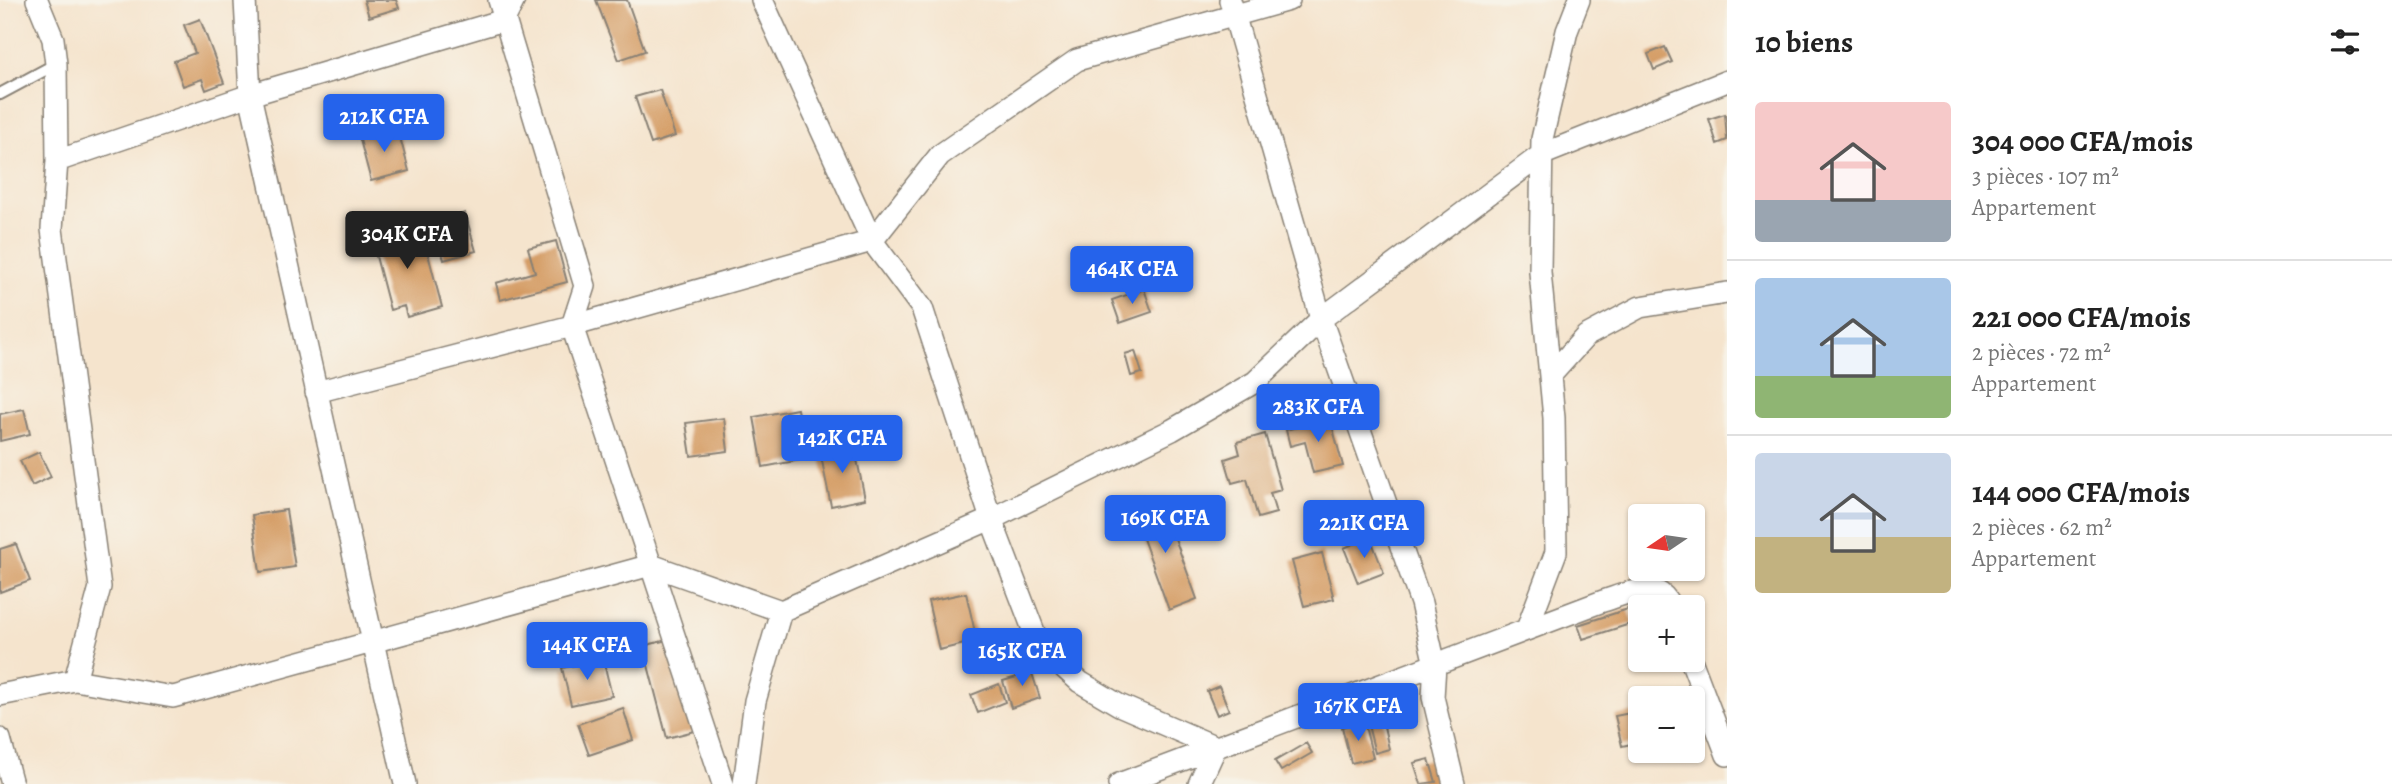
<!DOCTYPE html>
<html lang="fr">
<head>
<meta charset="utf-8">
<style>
  :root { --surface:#fff; --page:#f2f2f2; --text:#222; --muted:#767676; --line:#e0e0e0; --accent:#2563eb }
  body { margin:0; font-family:Alegreya,serif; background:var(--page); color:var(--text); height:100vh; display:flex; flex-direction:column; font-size:26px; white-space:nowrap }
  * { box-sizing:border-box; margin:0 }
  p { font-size:23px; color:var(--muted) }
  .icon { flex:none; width:38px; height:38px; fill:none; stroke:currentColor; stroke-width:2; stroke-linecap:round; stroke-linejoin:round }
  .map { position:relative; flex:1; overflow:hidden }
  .sheet { display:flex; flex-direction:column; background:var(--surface); width:665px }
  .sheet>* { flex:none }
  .needle { width:46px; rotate:257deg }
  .tools { position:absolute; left:1628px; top:504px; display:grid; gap:14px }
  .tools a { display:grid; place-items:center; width:77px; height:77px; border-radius:7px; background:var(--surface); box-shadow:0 2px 5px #0004; font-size:35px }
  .price { position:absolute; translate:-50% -60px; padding:0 16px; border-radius:7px; background:var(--accent); color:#fff; font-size:23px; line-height:46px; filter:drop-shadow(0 2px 4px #0008) }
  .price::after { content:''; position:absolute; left:50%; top:42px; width:21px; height:16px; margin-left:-10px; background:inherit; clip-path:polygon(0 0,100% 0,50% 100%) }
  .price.active { background:#222; color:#fff }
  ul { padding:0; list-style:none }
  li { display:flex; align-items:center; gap:21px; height:175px; padding:0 28px }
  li+li { border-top:2px solid var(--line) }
  li span { display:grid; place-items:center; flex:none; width:196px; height:140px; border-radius:7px; color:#555 }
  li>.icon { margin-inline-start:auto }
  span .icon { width:84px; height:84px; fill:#fffc; stroke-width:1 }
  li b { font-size:30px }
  h2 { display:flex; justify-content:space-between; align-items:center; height:84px; padding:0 28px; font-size:30px }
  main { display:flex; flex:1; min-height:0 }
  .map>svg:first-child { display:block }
  .building { fill:#d49b64 }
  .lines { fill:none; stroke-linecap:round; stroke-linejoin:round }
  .service-casing { stroke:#888074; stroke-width:14 }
  .minor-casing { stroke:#888074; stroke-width:24 }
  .service { stroke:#fff; stroke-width:10 }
  .minor { stroke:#fff; stroke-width:21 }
</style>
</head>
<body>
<main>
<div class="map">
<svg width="1727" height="784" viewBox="0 0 1727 784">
  <rect width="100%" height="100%" fill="#f7f3e8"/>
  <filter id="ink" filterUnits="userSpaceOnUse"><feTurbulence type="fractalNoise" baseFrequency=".0143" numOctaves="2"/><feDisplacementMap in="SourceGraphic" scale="14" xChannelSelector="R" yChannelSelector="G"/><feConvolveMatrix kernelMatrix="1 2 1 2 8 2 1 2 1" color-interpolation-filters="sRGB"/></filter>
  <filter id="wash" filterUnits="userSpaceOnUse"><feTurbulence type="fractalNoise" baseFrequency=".00686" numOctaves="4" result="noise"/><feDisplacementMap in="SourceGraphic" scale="28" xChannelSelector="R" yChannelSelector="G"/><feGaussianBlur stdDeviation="1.57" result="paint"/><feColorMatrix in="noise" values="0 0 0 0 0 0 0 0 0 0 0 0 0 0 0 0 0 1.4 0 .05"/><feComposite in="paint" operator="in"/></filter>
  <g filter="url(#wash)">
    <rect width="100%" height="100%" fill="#f5e4cd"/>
    <g id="blocks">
      <path class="building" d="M364,0H396L399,8L369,17Z
        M596,0H627L645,51L619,60Z
        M200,19L224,83L206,90L202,79L183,86L174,61L195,53L184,25Z
        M1665,47L1672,62L1654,70L1648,54Z
        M660,90L675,136L651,144L635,97Z
        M1725,114L1727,140L1717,144L1709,119Z
        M397,126L409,171L371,181L359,136Z
        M465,213L476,251L444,260L433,222Z
        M420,224L442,307L407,317L404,306L390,310L371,237Z
        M556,241L567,282L500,300L496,283L535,272L528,248Z
        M1144,289L1152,312L1120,323L1112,300Z
        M1135,351L1142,373L1131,376L1125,354Z
        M24,409L30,434L0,441V414Z
        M797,409L806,459L763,467L754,417Z
        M724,418L728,451L691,456L686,423Z
        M1330,418L1343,466L1313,473L1305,442L1290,446L1286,430Z
        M1265,434L1281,490L1270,493L1276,513L1258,518L1247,479L1232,483L1225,459L1240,454L1237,442Z
        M854,445L865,499L831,506L820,451Z
        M39,452L51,477L32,486L20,461Z
        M1161,500L1197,599L1169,610L1133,511Z
        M286,510L295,567L260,572L252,515Z
        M1370,537L1384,573L1358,583L1344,548Z
        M16,544L30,581L0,592V549Z
        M1322,553L1334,599L1304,606L1292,561Z
        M966,593L977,641L939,650L928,601Z
        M1628,609L1633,623L1583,639L1578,625Z
        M675,638L698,730L667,738L643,646Z
        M603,659L612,696L571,705L562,668Z
        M1030,667L1040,698L1011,708L1003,681L1017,677L1015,671Z
        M999,684L1005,702L978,713L971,695Z
        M1219,686L1229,710L1217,715L1207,691Z
        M623,708L633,740L589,755L578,724Z
        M1640,711V742L1622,746L1615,716Z
        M1381,713L1389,749L1375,753L1366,717Z
        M1364,722L1373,758L1351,763L1342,727Z
        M1306,743L1312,753L1281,771L1275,761Z
        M1429,759L1436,782L1421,784L1414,763Z"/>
    </g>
  </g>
  <g filter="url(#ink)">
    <use href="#blocks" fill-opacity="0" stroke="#888074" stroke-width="2"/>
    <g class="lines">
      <defs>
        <path id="service" d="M0,94L56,64"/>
        <path id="minor" d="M245,0L250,95L405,784
          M499,0L585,286L572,326L723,784
          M762,0L872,241L922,308L991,519L1039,645L1080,682L1119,705L1216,747L1199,784
          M1230,0L1321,319L1421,603L1435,665L1433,697L1454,784
          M57,161L250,95L504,20L514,0
          M1550,376L1586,336L1640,307L1727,293
          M316,392L572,326L872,241L940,155L1077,60L1289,0
          M1527,629L1556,552L1554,418L1540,272L1542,139L1567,31L1579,0
          M1691,660L1727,755
          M75,680L173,697L651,565L781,611
          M0,695L75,680L100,587L52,229L57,161L56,64L53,39L37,0
          M0,739L12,784
          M744,784L755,701L781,611L991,519L1172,430L1255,382L1321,319L1541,155L1727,81
          M1119,784L1603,601C1626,594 1659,577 1670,607"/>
      </defs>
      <use href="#service" class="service-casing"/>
      <use href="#minor" class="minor-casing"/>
      <use href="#service" class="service"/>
      <use href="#minor" class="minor"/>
    </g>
  </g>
</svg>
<div class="tools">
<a><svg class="needle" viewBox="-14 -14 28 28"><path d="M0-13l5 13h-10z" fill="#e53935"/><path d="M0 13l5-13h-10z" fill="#767676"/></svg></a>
<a>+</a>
<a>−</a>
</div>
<b class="price" style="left:384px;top:154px">212K CFA</b>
<b class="price active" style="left:407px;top:271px">304K CFA</b>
<b class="price" style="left:1132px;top:306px">464K CFA</b>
<b class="price" style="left:1318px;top:444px">283K CFA</b>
<b class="price" style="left:842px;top:475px">142K CFA</b>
<b class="price" style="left:1165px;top:555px">169K CFA</b>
<b class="price" style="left:1364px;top:560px">221K CFA</b>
<b class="price" style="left:587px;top:682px">144K CFA</b>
<b class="price" style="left:1022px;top:688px">165K CFA</b>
<b class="price" style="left:1358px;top:743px">167K CFA</b>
</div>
<section class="sheet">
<h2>10 biens<svg class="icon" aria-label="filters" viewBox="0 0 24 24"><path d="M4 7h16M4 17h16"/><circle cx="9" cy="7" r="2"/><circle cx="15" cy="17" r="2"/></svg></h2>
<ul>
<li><span style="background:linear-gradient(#f6c9c9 70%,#9aa5b1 0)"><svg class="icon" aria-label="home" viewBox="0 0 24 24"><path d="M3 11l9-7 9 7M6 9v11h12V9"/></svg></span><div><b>304 000 CFA/mois</b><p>3 pièces · 107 m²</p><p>Appartement</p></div></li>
<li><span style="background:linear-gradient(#a9c7e8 70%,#8fb573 0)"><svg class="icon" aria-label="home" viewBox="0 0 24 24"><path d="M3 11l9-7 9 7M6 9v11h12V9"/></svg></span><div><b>221 000 CFA/mois</b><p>2 pièces · 72 m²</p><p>Appartement</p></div></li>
<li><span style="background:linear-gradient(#c9d6e8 60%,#c2b280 0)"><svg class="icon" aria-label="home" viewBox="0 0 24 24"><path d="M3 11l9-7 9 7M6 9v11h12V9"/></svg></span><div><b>144 000 CFA/mois</b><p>2 pièces · 62 m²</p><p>Appartement</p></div></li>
</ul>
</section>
</main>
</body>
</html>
